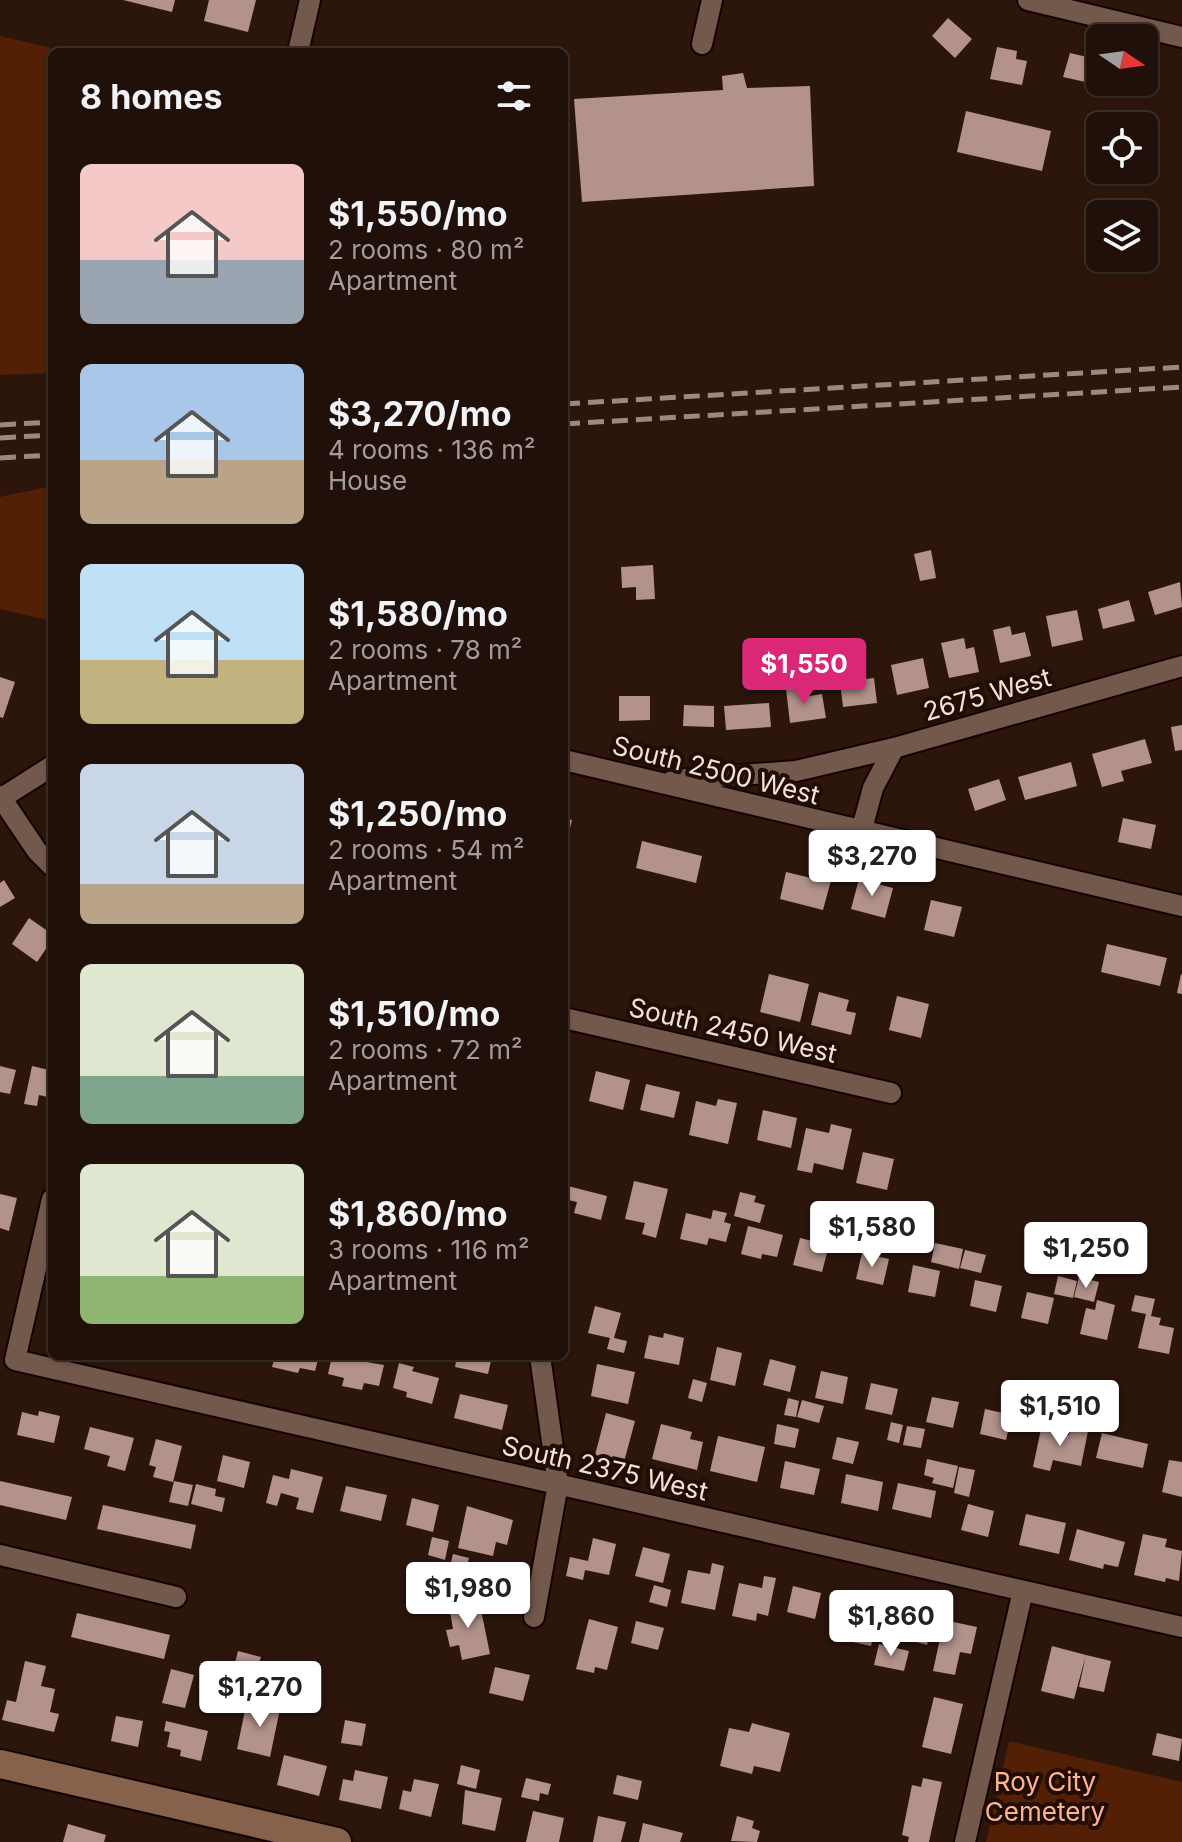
<!DOCTYPE html>
<html lang="en">
<head>
<meta charset="utf-8">
<style>
  :root { --surface:#211009; --page:#291912; --text:#f1f3f6; --muted:#a29d9c; --line:#3e302a; --accent:#db2777 }
  body { margin:0; font-family:Inter,sans-serif; background:var(--page); color:var(--text); height:100vh; display:flex; flex-direction:column; font-size:30px; white-space:nowrap }
  * { box-sizing:border-box; margin:0 }
  p { font-size:26px; color:var(--muted) }
  .icon { flex:none; width:44px; height:44px; fill:none; stroke:currentColor; stroke-width:2; stroke-linecap:round; stroke-linejoin:round }
  .map { position:relative; flex:1; overflow:hidden }
  .details { position:absolute; left:48px; top:48px; width:520px; height:1312px; display:flex; flex-direction:column; background:var(--surface); border-radius:12px; box-shadow:0 2px 6px #0004,0 0 0 2px var(--line) }
  .details>* { flex:none }
  .needle { width:52px; rotate:103deg }
  .fabs { position:absolute; left:1086px; top:24px; display:grid; gap:16px }
  .fabs a { display:grid; place-items:center; width:72px; height:72px; border-radius:12px; background:var(--surface); box-shadow:0 2px 6px #0004,0 0 0 2px var(--line); font-size:40px }
  .price { position:absolute; translate:-50% -68px; padding:0 18px; border-radius:8px; background:#fff; color:#222; font-size:26px; line-height:52px; filter:drop-shadow(0 2px 4px #0008) }
  .price::after { content:''; position:absolute; left:50%; top:48px; width:24px; height:18px; margin-left:-12px; background:inherit; clip-path:polygon(0 0,100% 0,50% 100%) }
  .price.on { background:var(--accent); color:#fff }
  ul { padding:0; list-style:none }
  li { display:flex; align-items:center; gap:24px; height:200px; padding:0 32px }
  li span { display:grid; place-items:center; flex:none; width:224px; height:160px; border-radius:12px; color:#555 }
  li>.icon { margin-inline-start:auto }
  span .icon { width:96px; height:96px; fill:#fffc; stroke-width:1 }
  li b { font-size:34px }
  h2 { display:flex; justify-content:space-between; align-items:center; height:96px; padding:0 32px; font-size:34px }
  .map>svg:first-child { display:block }
  .green { fill:#532005 }
  .building { fill:#b2928a }
  .lines { fill:none; stroke-linecap:round; stroke-linejoin:round }
  .street-casing { stroke:#140300; stroke-width:24 }
  .secondary-casing { stroke:#140300; stroke-width:32 }
  .street { stroke:#73584c; stroke-width:20 }
  .secondary { stroke:#86614b; stroke-width:28 }
  .rail { stroke:#9c8a81; stroke-width:5; stroke-dasharray:16 8; stroke-linecap:butt }
  .labels { text-anchor:middle; dominant-baseline:central; stroke-width:8; stroke-linejoin:round; paint-order:stroke }
  .street-label { font-size:26px; fill:#f1e1da; stroke:#220d05 }
  .park-label { font-size:26px; fill:#fcb494; stroke:#220d05 }
</style>
</head>
<body>
<div class="map">
<svg width="1182" height="1842" viewBox="0 0 1182 1842">
  <rect width="100%" height="100%" fill="#2c160c"/>
  <path class="green" d="M0,36L68,52H52V373L0,375Z
    M52,486V621L0,609V497Z
    M1009,1741L1182,1782V1842H986Z"/>
  <path class="building" d="M123,0H175L172,12Z
    M209,0H256L248,32L204,21Z
    M948,18L972,39L955,58L932,36Z
    M997,47L1017,51L1016,59L1027,61L1022,85L990,79Z
    M1070,53L1096,59L1090,83L1063,77Z
    M743,73L747,88L810,86L814,186L582,202L574,99L723,90L722,76Z
    M1113,82H1141L1138,96L1111,89Z
    M966,111L1051,131L1042,171L957,152Z
    M931,550L936,578L920,581L914,554Z
    M653,565L655,599L636,600V587L622,588L621,567Z
    M1180,582L1182,607L1155,615L1148,592Z
    M1129,600L1135,621L1103,629L1098,609Z
    M1077,610L1083,640L1052,647L1046,616Z
    M1010,626L1012,635L1025,632L1031,656L1000,663L993,630Z
    M964,638L966,649L974,647L979,672L949,678L941,643Z
    M923,658L929,688L897,695L891,665Z
    M789,659L792,680L773,682L771,661Z
    M0,677L15,682L3,718L0,717Z
    M874,678L877,703L843,707L840,682Z
    M802,687L804,697L822,694L826,718L790,723L786,689Z
    M619,696H650V720L619,721Z
    M769,703L771,727L726,730L724,706Z
    M684,705L714,706V727L683,726Z
    M1182,725V750L1175,751L1171,727Z
    M1145,739L1152,763L1121,771L1124,781L1102,787L1092,754Z
    M1071,762L1077,786L1025,800L1018,777Z
    M999,779L1006,800L975,811L968,789Z
    M564,818L572,820L565,849H564Z
    M1123,818L1156,825L1151,849L1118,842Z
    M642,841L702,856L696,883L636,868Z
    M813,868L833,873L823,910L780,899L786,872L811,878Z
    M859,879L893,888L885,918L851,909Z
    M4,880L15,898L0,907V883Z
    M931,900L962,907L954,937L924,930Z
    M29,918L52,934V940L37,962L12,944Z
    M1107,944L1167,958L1160,986L1101,972Z
    M769,974L809,984L800,1022L760,1012Z
    M1181,974L1182,975V994L1177,993Z
    M819,992L849,1000L846,1011L856,1013L851,1035L811,1025Z
    M897,996L929,1004L921,1038L889,1030Z
    M52,1061V1098L39,1095L37,1106L24,1104L32,1066L49,1070Z
    M0,1066L16,1070L10,1094L0,1092Z
    M596,1071L630,1080L623,1110L589,1101Z
    M646,1084L680,1092L674,1118L640,1110Z
    M718,1099L737,1103L728,1144L689,1135L696,1101L716,1106Z
    M763,1110L797,1118L791,1148L757,1140Z
    M831,1124L852,1129L843,1170L814,1163L812,1173L797,1170L806,1128L829,1133Z
    M863,1152L894,1159L887,1190L856,1183Z
    M634,1181L668,1189L656,1238L642,1234L645,1223L625,1219Z
    M564,1185L607,1196L601,1220L574,1213L577,1202L564,1199Z
    M740,1192L756,1196L754,1202L765,1205L760,1223L734,1216Z
    M0,1194L17,1198L9,1231L0,1228Z
    M713,1210L727,1213L724,1222L731,1224L726,1242L709,1238L707,1245L680,1239L686,1213L711,1219Z
    M818,1213L851,1221L848,1233L851,1224L878,1231L874,1249L813,1234Z
    M748,1226L783,1235L777,1257L762,1254L761,1259L741,1254Z
    M800,1238L829,1245L822,1272L793,1265Z
    M935,1243L963,1249L959,1269L931,1262Z
    M965,1250L986,1255L981,1273L960,1268Z
    M862,1253L889,1259L883,1285L856,1279Z
    M913,1265L940,1271L935,1297L908,1292Z
    M1058,1276L1077,1281L1073,1298L1054,1294Z
    M1079,1277L1099,1282L1094,1302L1074,1297Z
    M975,1280L1002,1286L996,1312L970,1306Z
    M1027,1292L1054,1298L1048,1324L1021,1318Z
    M1135,1295L1155,1299L1151,1316L1161,1318L1159,1325L1174,1328L1169,1354L1138,1348L1146,1314L1131,1311Z
    M1097,1300L1115,1305L1107,1340L1080,1334L1086,1308L1095,1310Z
    M595,1306L621,1313L614,1338L627,1341L624,1353L607,1349L610,1338L588,1333Z
    M664,1333L684,1338L679,1365L644,1358L649,1335L663,1338Z
    M717,1347L742,1353L735,1386L710,1380Z
    M275,1356H319L315,1371L300,1368L298,1373L272,1367Z
    M332,1356L384,1365L379,1386L364,1383L362,1390L342,1386L344,1378L328,1374Z
    M457,1356H479L491,1361L488,1374L455,1367Z
    M770,1359L796,1366L790,1392L763,1385Z
    M399,1363L414,1367L412,1371L439,1378L432,1404L406,1397L407,1392L393,1388Z
    M597,1364L635,1372L628,1404L591,1396Z
    M821,1371L848,1377L843,1404L815,1398Z
    M693,1379L707,1383L702,1402L688,1398Z
    M871,1383L898,1389L892,1415L865,1409Z
    M460,1394L508,1405L502,1430L454,1418Z
    M932,1397L959,1402L953,1428L926,1422Z
    M788,1398L799,1401L796,1417L784,1415Z
    M802,1400L824,1406L819,1423L797,1417Z
    M985,1409L1012,1415L1006,1440L980,1434Z
    M39,1411L60,1416L54,1443L17,1435L22,1412L38,1416Z
    M606,1413L635,1421L624,1462L595,1455Z
    M891,1422L903,1425L899,1443L887,1440Z
    M661,1424L692,1432L690,1439L703,1442L697,1470L652,1459Z
    M777,1424L799,1429L795,1448L774,1444Z
    M907,1426L925,1429L921,1448L903,1445Z
    M90,1427L134,1438L125,1471L107,1466L110,1456L84,1449Z
    M1071,1427L1088,1431L1081,1466L1053,1460L1050,1471L1033,1467L1041,1429L1069,1435Z
    M1102,1433L1148,1444L1143,1468L1096,1458Z
    M718,1436L765,1447L757,1482L710,1471Z
    M837,1437L859,1442L853,1464L832,1459Z
    M156,1439L182,1446L173,1482L153,1477L156,1467L149,1465Z
    M223,1455L250,1462L244,1488L217,1481Z
    M927,1459L958,1466L953,1488L932,1483L934,1478L924,1475Z
    M1169,1460L1182,1462V1497L1162,1492Z
    M785,1461L820,1469L814,1495L780,1488Z
    M959,1467L975,1470L969,1497L954,1493Z
    M291,1469L323,1477L313,1513L296,1509L299,1498L281,1493L277,1506L266,1503L273,1475L289,1479Z
    M846,1474L883,1482L878,1511L841,1503Z
    M0,1481L72,1497L66,1520L0,1505Z
    M174,1481L193,1485L188,1506L169,1502Z
    M898,1483L936,1491L931,1518L892,1509Z
    M196,1484L216,1489L215,1496L225,1498L222,1512L191,1504Z
    M346,1486L387,1495L381,1521L340,1511Z
    M412,1498L439,1505L433,1532L406,1525Z
    M968,1504L994,1511L988,1537L961,1530Z
    M103,1505L196,1525L191,1549L97,1529Z
    M467,1506L513,1520L507,1545L496,1542L493,1556L458,1548Z
    M1026,1514L1066,1523L1059,1554L1019,1545Z
    M1077,1529L1125,1542L1118,1567L1104,1564L1103,1569L1069,1560Z
    M1143,1534L1167,1539L1165,1547L1182,1551L1179,1581L1166,1578L1165,1582L1134,1575Z
    M432,1537L449,1541L445,1560L428,1555Z
    M593,1538L616,1544L609,1575L585,1570L583,1580L566,1576L570,1557L588,1561Z
    M643,1547L670,1554L663,1583L635,1576Z
    M453,1554L469,1558L466,1569L450,1566Z
    M712,1563L724,1566L715,1610L681,1603L688,1570L710,1574Z
    M764,1576L776,1578L768,1616L757,1613L756,1621L732,1616L739,1583L762,1588Z
    M654,1585L671,1590L667,1607L649,1602Z
    M793,1586L821,1593L815,1619L787,1612Z
    M867,1598L887,1603L882,1625L876,1624L871,1646L835,1638L842,1606L864,1611Z
    M479,1600L490,1654L462,1660L459,1645L450,1647L446,1630L453,1629L449,1606Z
    M898,1607L935,1617L927,1645L891,1635Z
    M77,1613L170,1635L164,1659L71,1637Z
    M589,1619L618,1627L607,1670L595,1667L594,1673L576,1669Z
    M944,1620L977,1627L971,1654L960,1652L955,1675L933,1671Z
    M636,1621L664,1628L658,1650L631,1643Z
    M879,1644L909,1651L904,1671L874,1665Z
    M1052,1646L1086,1655L1074,1699L1041,1691Z
    M238,1651L261,1657L258,1665L266,1667L261,1686L231,1679Z
    M1086,1655L1111,1661L1104,1692L1079,1687Z
    M25,1661L46,1666L41,1686L55,1689L50,1712L59,1714L54,1732L2,1720L7,1700L16,1702Z
    M495,1667L530,1675L523,1701L489,1693Z
    M171,1669L194,1675L185,1708L162,1703Z
    M934,1697L963,1704L951,1754L922,1747Z
    M259,1700L281,1704L270,1757L237,1749L245,1710L256,1713Z
    M116,1716L143,1721L138,1747L111,1741Z
    M345,1720L366,1724L362,1746L341,1743Z
    M166,1721L208,1731L201,1761L180,1756L181,1750L167,1747L170,1732L164,1731Z
    M752,1723L790,1733L780,1772L754,1766L752,1774L720,1766L729,1728L749,1732Z
    M1157,1733L1182,1739L1179,1761L1152,1755Z
    M284,1755L327,1766L319,1796L277,1785Z
    M461,1765L480,1770L476,1789L457,1784Z
    M355,1770L388,1777L381,1809L339,1800L343,1779L353,1781Z
    M617,1775L642,1781L638,1800L613,1794Z
    M526,1778L551,1784L548,1795L540,1793L539,1801L521,1797Z
    M923,1778L942,1782L929,1842H908L909,1837L902,1835L912,1785L921,1787Z
    M414,1779L439,1784L431,1817L399,1809L403,1790L411,1792Z
    M465,1790L502,1798L495,1831L462,1824Z
    M533,1811L564,1818L559,1842H526Z
    M598,1816L626,1822L621,1842H593Z
    M737,1816L754,1821L752,1828L760,1831L757,1842L731,1841Z
    M643,1823L683,1833L680,1842H639Z
    M68,1824L106,1835L104,1842H63Z"/>
  <g class="lines">
    <defs>
      <path id="street" d="M1028,0L1182,37
        M702,44L712,0
        M298,52L310,0
        M564,760L1182,906
        M673,780L796,771L894,748
        M0,796L37,851L52,866
        M0,799L52,766
        M861,832L873,788L894,748L1182,666
        M564,1018L891,1093
        M52,1199L15,1360L1182,1627
        M0,1555L176,1597
        M534,1617L558,1484L540,1356
        M965,1842L1023,1591"/>
      <path id="secondary" d="M0,1764L337,1842"/>
    </defs>
    <use href="#street" class="street-casing"/>
    <use href="#secondary" class="secondary-casing"/>
    <use href="#street" class="street"/>
    <use href="#secondary" class="secondary"/>
    <path class="rail" d="M564,404L1182,367
      M564,424L1182,387
      M0,425L52,422
      M0,438L52,435
      M0,458L52,455"/>
  </g>
  <g class="labels">
    <g class="street-label">
      <text transform="translate(987 694) rotate(-16)">2675 West</text>
      <text transform="translate(716 770) rotate(14)">South 2500 West</text>
      <text transform="translate(733 1030) rotate(13)">South 2450 West</text>
      <text transform="translate(605 1468) rotate(13)">South 2375 West</text>
    </g>
    <g class="park-label">
      <text x="1045" y="1781">Roy City<tspan x="1045" dy="30">Cemetery</tspan></text>
    </g>
  </g>
</svg>
<div class="fabs">
<a><svg class="needle" viewBox="-14 -14 28 28"><path d="M0-13l5 13h-10z" fill="#e53935"/><path d="M0 13l5-13h-10z" fill="#a29d9c"/></svg></a>
<a><svg class="icon" aria-label="locate" viewBox="0 0 24 24"><circle cx="12" cy="12" r="6"/><path d="M12 2v4M12 18v4M2 12h4M18 12h4"/></svg></a>
<a><svg class="icon" aria-label="layers" viewBox="0 0 24 24"><path d="M12 4l9 5-9 5-9-5zM3 14l9 5 9-5"/></svg></a>
</div>
<b class="price on" style="left:804px;top:706px">$1,550</b>
<b class="price" style="left:872px;top:898px">$3,270</b>
<b class="price" style="left:872px;top:1269px">$1,580</b>
<b class="price" style="left:1086px;top:1290px">$1,250</b>
<b class="price" style="left:1060px;top:1448px">$1,510</b>
<b class="price" style="left:468px;top:1630px">$1,980</b>
<b class="price" style="left:891px;top:1658px">$1,860</b>
<b class="price" style="left:260px;top:1729px">$1,270</b>
<section class="details">
<h2>8 homes<svg class="icon" aria-label="filters" viewBox="0 0 24 24"><path d="M4 7h16M4 17h16"/><circle cx="9" cy="7" r="2"/><circle cx="15" cy="17" r="2"/></svg></h2>
<ul>
<li><span style="background:linear-gradient(#f6c9c9 60%,#9aa5b1 0)"><svg class="icon" aria-label="home" viewBox="0 0 24 24"><path d="M3 11l9-7 9 7M6 9v11h12V9"/></svg></span><div><b>$1,550/mo</b><p>2 rooms · 80 m²</p><p>Apartment</p></div></li>
<li><span style="background:linear-gradient(#a9c7e8 60%,#b9a48a 0)"><svg class="icon" aria-label="home" viewBox="0 0 24 24"><path d="M3 11l9-7 9 7M6 9v11h12V9"/></svg></span><div><b>$3,270/mo</b><p>4 rooms · 136 m²</p><p>House</p></div></li>
<li><span style="background:linear-gradient(#bfe0f5 60%,#c2b280 0)"><svg class="icon" aria-label="home" viewBox="0 0 24 24"><path d="M3 11l9-7 9 7M6 9v11h12V9"/></svg></span><div><b>$1,580/mo</b><p>2 rooms · 78 m²</p><p>Apartment</p></div></li>
<li><span style="background:linear-gradient(#c9d6e8 75%,#b9a48a 0)"><svg class="icon" aria-label="home" viewBox="0 0 24 24"><path d="M3 11l9-7 9 7M6 9v11h12V9"/></svg></span><div><b>$1,250/mo</b><p>2 rooms · 54 m²</p><p>Apartment</p></div></li>
<li><span style="background:linear-gradient(#dfe7d0 70%,#7fa58c 0)"><svg class="icon" aria-label="home" viewBox="0 0 24 24"><path d="M3 11l9-7 9 7M6 9v11h12V9"/></svg></span><div><b>$1,510/mo</b><p>2 rooms · 72 m²</p><p>Apartment</p></div></li>
<li><span style="background:linear-gradient(#dfe7d0 70%,#8fb573 0)"><svg class="icon" aria-label="home" viewBox="0 0 24 24"><path d="M3 11l9-7 9 7M6 9v11h12V9"/></svg></span><div><b>$1,860/mo</b><p>3 rooms · 116 m²</p><p>Apartment</p></div></li>
</ul>
</section>
</div>
</body>
</html>
